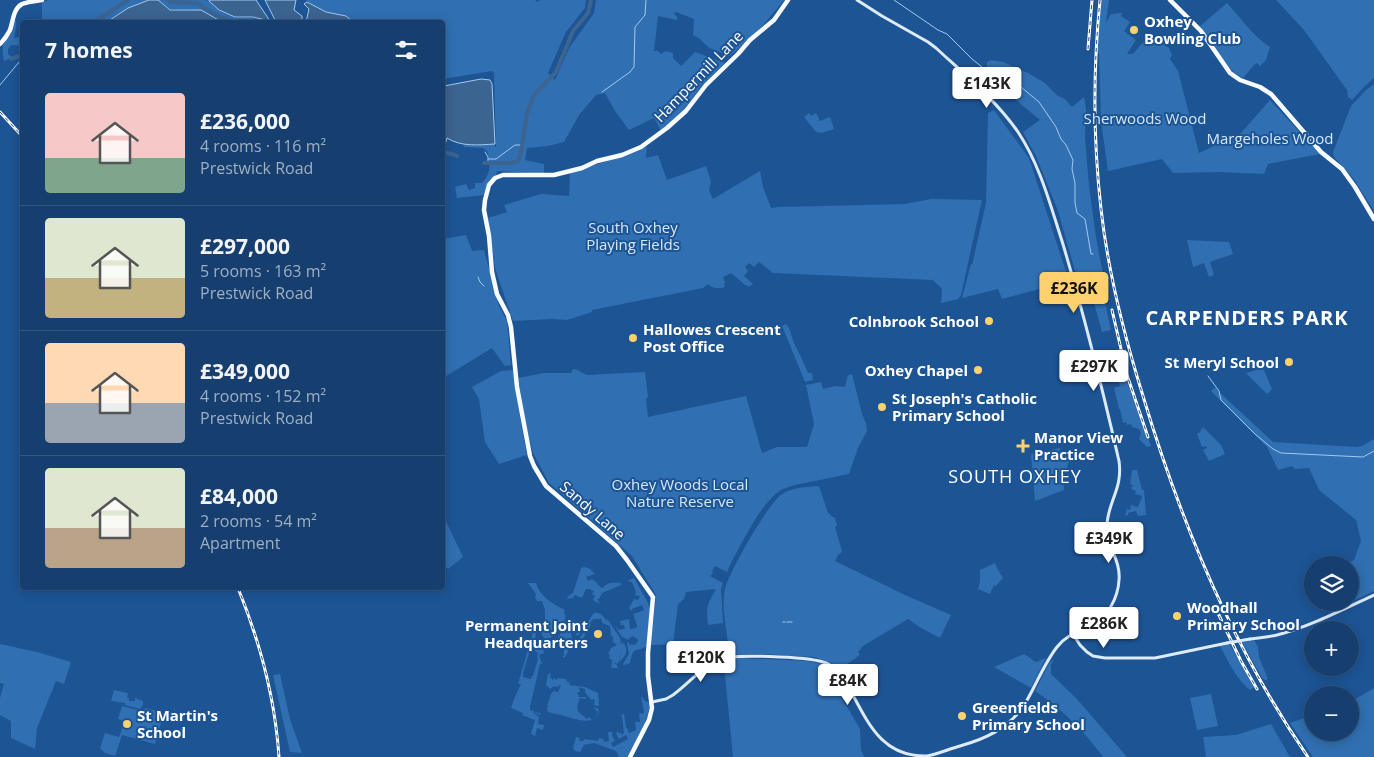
<!DOCTYPE html>
<html lang="en">
<head>
<meta charset="utf-8">
<style>
  :root { --surface:#163f6f; --page:#234a77; --text:#f1f3f6; --muted:#9eafc3; --line:#355882; --accent:#fed06e }
  body { margin:0; font-family:"Open Sans",sans-serif; background:var(--page); color:var(--text); height:100vh; display:flex; flex-direction:column; font-size:19px; white-space:nowrap }
  * { box-sizing:border-box; margin:0 }
  p { font-size:16px; color:var(--muted) }
  .icon { flex:none; width:28px; height:28px; fill:none; stroke:currentColor; stroke-width:2; stroke-linecap:round; stroke-linejoin:round }
  .map { position:relative; flex:1; overflow:hidden }
  .sheet { position:absolute; left:20px; top:20px; width:425px; height:570px; display:flex; flex-direction:column; background:var(--surface); border-radius:5px; box-shadow:0 2px 12px #0003,0 0 0 1px var(--line) }
  .sheet>* { flex:none }
  .controls { position:absolute; left:1304px; top:556px; display:grid; gap:10px }
  .controls a { display:grid; place-items:center; width:55px; height:55px; border-radius:50%; background:var(--surface); box-shadow:0 2px 12px #0003,0 0 0 1px var(--line); font-size:25px }
  .price { position:absolute; translate:-50% -42px; padding:0 11px; border-radius:5px; background:#fff; color:#222; font-size:16px; line-height:32px; filter:drop-shadow(0 1px 2px #0008) }
  .price::after { content:''; position:absolute; left:50%; top:30px; width:15px; height:11px; margin-left:-8px; background:inherit; clip-path:polygon(0 0,100% 0,50% 100%) }
  .price.current { background:var(--accent); color:#111 }
  ul { padding:0; list-style:none }
  li { display:flex; align-items:center; gap:15px; height:125px; padding:0 25px }
  li+li { border-top:1px solid var(--line) }
  li span { display:grid; place-items:center; flex:none; width:140px; height:100px; border-radius:5px; color:#555 }
  li>.icon { margin-inline-start:auto }
  span .icon { width:60px; height:60px; fill:#fffc; stroke-width:1 }
  li b { font-size:21px }
  h2 { display:flex; justify-content:space-between; align-items:center; height:60px; padding:0 25px; font-size:21px }
  .map>svg:first-child { display:block }
  .green { fill:#306fb1 }
  .water { fill:#3c6491; stroke:#a3c9f0 }
  .lines { fill:none; stroke-linecap:round; stroke-linejoin:round }
  .stream { stroke:#a3c9f0; stroke-width:1 }
  .river { stroke:#3c6491; stroke-width:4 }
  .secondary { stroke:#dceafa; stroke-width:3 }
  .primary { stroke:#f7faff; stroke-width:4.5 }
  .rail-casing { stroke:#fff; stroke-width:3 }
  .rail { stroke:#1d5494; stroke-width:1; stroke-dasharray:4; stroke-linecap:butt }
  .secondary-bridge { stroke:#dceafa; stroke-width:3 }
  .poi-dot { fill:#fed06e; stroke:#1d5494; stroke-width:2 }
  .labels { text-anchor:middle; dominant-baseline:central; stroke-width:4; stroke-linejoin:round; paint-order:stroke }
  .poi-label { font-size:15px; font-weight:bold; fill:#fff; stroke:#1d5494; text-anchor:start }
  .street-label { font-size:15px; fill:#fff; stroke:#1d5494 }
  .park-label { font-size:15px; fill:#d5e7fa; stroke:#1d5494 }
  .quarter-label { font-size:18px; letter-spacing:1px; fill:#fff; stroke:#1d5494 }
  .district-label { font-size:20px; font-weight:bold; letter-spacing:1px; fill:#fff; stroke:#1d5494 }
</style>
</head>
<body>
<div class="map">
<svg width="1374" height="757" viewBox="0 0 1374 757">
  <rect width="100%" height="100%" fill="#1d5494"/>
  <path class="green" d="M49,0H149L122,12L107,22H42V2Z
    M158,0H205L208,1L220,11L236,18H253L269,21V22H223L206,13L195,10L170,9Z
    M305,0H535L537,2L540,0H586L585,8L566,32L548,73L555,80L569,48L594,13L596,0H784L759,30L730,56L709,48L700,39L693,35L694,19L676,12L674,13L677,17V20L658,16L654,51H658L661,54L666,51L673,53V58L681,66L695,52L725,63L702,85L684,110L661,131L654,118L629,130L615,111L605,93L596,95L579,115L564,142L548,146L527,148L525,160L544,164V174L497,171L496,175L488,183L484,195L457,198L455,187L466,184L469,190L475,188V183H482C491,174 491,163 487,151L483,148L464,147L463,144H495V147H496L494,73L492,71L443,79L442,22H353L346,16L326,12Z
    M1101,0H1109L1106,22L1111,14L1122,13L1121,16L1130,22L1124,31L1136,40L1127,54H1133L1149,35L1169,48L1172,55L1170,59L1178,71L1199,153L1241,133L1270,100L1320,154L1268,164L1264,174L1219,172L1173,173L1162,159L1108,171L1101,121L1099,54L1097,50Z
    M1276,0H1374V78L1365,86L1352,100L1348,97L1347,90L1304,30Z
    M1227,3C1241,18 1252,35 1270,47L1266,60L1260,66L1257,63L1254,65L1243,78C1226,72 1213,40 1200,26Z
    M16,20C17,26 15,32 14,38L19,37L22,33V46L11,45L8,49V54L12,57L4,61C0,43 5,36 14,21Z
    M991,60L1003,62L1028,73L1045,83L1058,96L1065,99L1072,107L1084,97L1086,108L1085,138L1089,186L1096,237L1106,290L1094,297L1092,289L1086,284L1081,292L1058,211L1036,156L1023,132L1040,120L987,76V62Z
    M1374,84V211L1353,178L1334,157L1333,152L1351,106L1366,90Z
    M994,110L1029,158L1069,281L1002,299L998,289L962,298L971,264L972,265L986,203L988,113Z
    M809,113L811,116L816,113L820,121L830,117L834,129L822,133L816,132L804,117Z
    M647,146L646,158L658,155L667,180L706,166L711,182L709,190L713,199L760,171L763,187L771,208L778,207L905,204L931,199L982,200L961,295L958,299L941,303L942,289L933,280L773,273L759,262L754,267L749,263L745,267L748,271L744,276L753,284L749,287L746,285H745L731,273L723,277L725,283L724,284L725,287C719,289 713,289 708,284L703,288L592,310V312L567,320L552,319L513,321L495,268L488,218L507,212L504,205L541,194L569,196L570,173L638,151Z
    M466,235L472,251L484,250L499,306L507,321L511,365L505,366L492,348L443,378V239Z
    M1187,240L1229,242L1233,254L1210,262L1214,275L1209,277L1204,263L1193,267Z
    M1097,302L1098,304L1105,302L1111,330L1102,332L1094,303Z
    M786,324C791,329 791,336 794,343C799,353 804,363 808,373H812L813,380L805,382L803,377L782,326Z
    M1122,359L1128,384L1151,446L1147,447L1139,439L1141,433L1139,429L1132,427L1131,424L1127,425L1126,422L1123,423L1120,409H1119L1114,388L1120,386L1118,381L1120,360Z
    M1263,368L1272,389L1267,394L1246,373Z
    M573,369H575L587,375L645,372L648,397L646,399L648,417L746,396L762,453L777,447H807L814,424L806,385L821,382L823,389L835,386L845,387L848,375L852,374L862,414L866,423L867,431L858,448L849,474L795,485C788,487 782,489 777,493C759,507 742,543 731,563L727,572L715,566L712,571L713,573L710,576L723,583L721,589L723,623L708,625C706,606 707,605 716,589L686,592L684,599L678,604L673,644L651,645L656,595L632,556L549,483L533,453L530,442L524,415L518,378L544,373H571Z
    M513,370L522,430L527,455L499,464L485,442L479,399L472,387L501,371Z
    M1215,387L1218,391L1273,442L1357,447L1362,446L1374,439V591L1351,602L1350,600V565H1344L1354,560L1361,541L1356,520L1319,490L1309,468L1295,469L1292,466L1278,470L1267,447L1211,391Z
    M1203,427L1221,445L1225,454L1209,461L1203,450L1207,448L1206,446L1202,447L1197,434L1200,432Z
    M1060,448L1061,455H1071L1064,477V490L1035,501L1031,454Z
    M1132,470H1137L1142,490H1144L1146,515L1138,516L1136,511L1128,513V515L1125,516L1127,509L1130,510L1131,505L1138,507L1142,497V496L1135,494L1136,491L1131,489L1133,485L1130,484Z
    M819,486L828,513H829L831,516L835,518L837,526L835,527L842,551L841,553L838,555L835,561L905,595L951,615L940,638L921,628L908,619L863,646L858,652L860,654L856,658L840,669L829,662L814,657L760,654L736,655L731,653L729,650C727,632 721,606 725,589C729,572 768,503 782,494C793,487 806,487 819,486Z
    M443,515L463,557L448,569L443,564Z
    M995,563L998,570L1003,578L996,586L994,585L990,594L978,589L980,581V570Z
    M585,567L590,569L595,574L586,577L588,581L592,579C598,582 597,585 602,588C603,588 604,586 606,585C609,582 617,582 621,583V585L602,593L599,599H597L598,600L600,604L593,600L595,596L592,594L594,591L589,589H586L582,598L575,595L573,598L567,599L568,596L573,593L581,568Z
    M634,578L647,601L650,608L647,646C634,654 634,644 630,663L624,665L623,664L629,654L627,643L629,642V644L634,645L637,643L638,640L633,636L629,638V640L622,637L616,628L617,627L618,630L625,629L624,625H621L620,621L629,619L630,629L636,628L637,626L633,613L634,614L644,610L642,605L632,609V611L629,608L634,599L638,600L640,596L635,595L636,592L632,582L627,581Z
    M528,583H536C540,597 553,604 565,610L564,613L566,616L562,627L558,626L555,628L552,637L545,640L540,631L542,629L545,631L546,628L543,626L539,630L538,629L539,627L545,624V610L542,601H537L535,597L536,594Z
    M594,613C601,612 604,617 607,622L606,619L608,620L620,638L621,642L619,644L621,643L622,645V642L625,645C628,653 625,656 619,662L622,648L618,664L613,662L617,665L618,668H611L612,662H611L613,661L609,658L610,655L608,654L611,648L619,644L617,645L612,641H613V636H611L610,626L602,623L601,618L600,619H593L592,621L590,622L591,624L588,631H586L584,638L581,639L579,638C587,631 587,620 594,613Z
    M572,620L584,625L585,627L578,636L576,635L580,627L574,625L571,634L572,637V644H569L567,649L568,652L564,658L562,656H564V647H562L561,641L560,642L557,639L561,633L567,634L564,633L567,631Z
    M533,632L536,633L533,650H530L523,673V677L531,679L532,676H533L538,659L537,658L538,653L535,651C536,646 537,641 543,641L545,647L543,648L544,653L539,655L541,662L543,663L540,664L530,707V710L534,711V712L541,713L540,715L531,711L539,717L538,724L544,725L543,730L537,728L535,736L531,734L535,720L522,715L523,713L511,708L514,699L521,684H518Z
    M1254,640L1258,647L1259,657L1268,679L1265,680L1262,678L1242,642Z
    M1229,643L1255,687L1250,690C1237,680 1228,661 1220,646Z
    M0,644L37,652L71,662L64,684L56,681L37,728L35,749L11,738V721L0,715V698L4,684L0,683Z
    M1024,654L1036,662L1046,658L1031,688L994,667Z
    M738,658L807,661C817,663 828,664 835,672L829,676L860,729L861,750L864,757H733L724,665L727,659Z
    M1054,660L1051,664V674L1077,699L1127,757H1103C1085,732 1061,708 1035,691L1050,662Z
    M551,673L550,677L553,680L554,678L557,680L558,678L566,679L568,683L570,681L569,685L585,687L598,693L599,705L598,706L594,705L595,700L593,699L591,700L585,692V689L579,687L580,692H578L577,694L579,695L578,697H586V699L580,698C578,705 575,707 580,714H581L587,719L589,717L592,720L596,717L598,712L593,707L599,709C598,729 572,718 561,715V714L560,715L548,712L547,709V707H551L547,706L551,694H552L551,693L554,691L558,692L561,685H559L558,687L554,686L550,689L546,685L548,674Z
    M280,674L290,719L302,753L290,752L273,675Z
    M1374,688V757H1313L1290,723L1312,715V732H1350V702Z
    M114,690L128,693L127,698H129V701H135V698L143,701V705L140,709L125,705V703L111,701Z
    M1211,694L1218,726L1197,730L1190,698Z
    M641,696L645,701L650,703C648,722 636,740 627,757H619L616,751L594,743L584,745L580,752L575,751L573,748L576,737L580,738L579,741H583L584,739L598,741L599,738L603,739L604,742L609,741L608,732H613L612,735L615,741L611,743L613,747L628,739L626,735L619,739L616,733L618,731V733H621V735L624,733L622,717L621,715L624,714L626,728H627L629,733L636,730L635,722H640L639,714L644,713Z
    M122,706L142,711L146,708L164,713L155,744L122,735L115,756L105,753L100,748L105,733L119,737L125,721L118,719Z
    M1271,724L1290,757H1206L1203,737L1236,735Z"/>
  <path class="water" d="M149,0H158L170,10H201L222,22H107L128,8Z
    M209,0H256L270,21L253,17H235L219,10L209,1Z
    M265,0H296L294,10L302,16V22H276Z
    M307,2L326,12L346,16L353,22H306L309,9L304,4Z
    M481,79L490,80L492,84L495,144C479,145 461,147 447,138L443,152L442,143L444,135L442,133L443,85L444,86Z"/>
  <g class="lines">
    <path class="stream" d="M894,0L938,30L947,34L972,59L982,67
      M990,73L1000,79L1011,81L1021,87L1039,102L1056,127L1061,139L1066,145L1073,160L1072,169L1075,183V203L1077,213L1085,219L1091,254H1093
      M0,85L19,62L22,64
      M602,92L630,72L634,67L635,27L645,15L646,0
      M485,152L488,157V163
      M488,159H496L515,145H522
      M478,277L480,282L484,286
      M1208,376L1219,391L1221,400L1255,434L1273,449L1281,453L1363,457L1374,451
      M783,622H785
      M787,622H792"/>
    <path class="river" d="M168,0L170,2L197,3L215,15L234,22
      M94,22L128,0
      M11,59L22,55
      M442,152L452,154L457,156
      M484,163H511L518,161L521,152L527,114L534,95L556,72L573,31L588,13L591,0"/>
    <path class="secondary" d="M1073,634L1080,645L1087,652L1093,656L1105,658H1155L1227,643
      M1250,639C1259,638 1268,637 1277,635C1309,627 1344,609 1374,595
      M652,702L666,699L673,695C688,684 700,669 717,660C731,653 808,657 823,662C828,663 833,667 836,670C845,677 849,689 855,699C871,729 886,757 927,756C938,754 949,749 960,746C985,739 1007,729 1023,707C1035,688 1043,665 1057,647C1067,634 1080,632 1093,625C1108,616 1118,598 1119,580C1121,559 1105,545 1107,525C1108,501 1123,489 1119,461C1102,387 1084,314 1062,241C1050,204 1040,165 1018,132C996,100 964,74 936,48L928,42L882,16L857,0"/>
    <path class="primary" d="M1170,0L1201,31L1230,73L1240,80L1260,87L1271,94L1321,152L1342,169L1355,187L1374,219
      M0,44C4,40 7,36 10,30C13,22 13,9 22,4C27,2 35,1 42,0
      M630,757L649,720L652,708L648,676V653L653,597L627,560L616,546L546,486L534,466L530,456L517,387L511,327L508,315L497,294L492,272L489,236L484,210L485,200L489,185L495,178L503,175H554L582,168L597,161L622,155L641,147L667,128L686,111L706,85L738,54L750,40L774,20L788,0"/>
    <defs>
      <path id="rail" d="M1100,0C1093,70 1093,139 1101,209C1108,272 1124,335 1143,396C1181,523 1232,647 1308,757
        M1088,49L1092,0
        M0,112L22,136
        M1112,310L1127,375L1148,437
        M238,588C260,642 275,698 279,757
        M1216,609L1241,661L1257,689"/>
    </defs>
    <use href="#rail" class="rail-casing"/>
    <use href="#rail" class="rail"/>
    <path class="secondary-bridge" d="M1227,643L1250,639"/>
  </g>
  <g class="poi-dot">
    <circle cx="1134" cy="30" r="5"/>
    <circle cx="989" cy="321" r="5"/>
    <circle cx="633" cy="338" r="5"/>
    <circle cx="1289" cy="362" r="5"/>
    <circle cx="978" cy="370" r="5"/>
    <circle cx="882" cy="407" r="5"/>
    <path d="M1020.5 438.5h5v5h5v5h-5v5h-5v-5h-5v-5h5z"/>
    <circle cx="1177" cy="616" r="5"/>
    <circle cx="598" cy="634" r="5"/>
    <circle cx="962" cy="716" r="5"/>
    <circle cx="127" cy="724" r="5"/>
  </g>
  <g class="labels">
    <g class="poi-label">
      <text x="1144" y="21">Oxhey<tspan x="1144" dy="17">Bowling Club</tspan></text>
      <text x="979" y="321" text-anchor="end">Colnbrook School</text>
      <text x="643" y="329">Hallowes Crescent<tspan x="643" dy="17">Post Office</tspan></text>
      <text x="1279" y="362" text-anchor="end">St Meryl School</text>
      <text x="968" y="370" text-anchor="end">Oxhey Chapel</text>
      <text x="892" y="398">St Joseph's Catholic<tspan x="892" dy="17">Primary School</tspan></text>
      <text x="1034" y="437">Manor View<tspan x="1034" dy="17">Practice</tspan></text>
      <text x="1187" y="607">Woodhall<tspan x="1187" dy="17">Primary School</tspan></text>
      <text x="588" y="625" text-anchor="end">Permanent Joint<tspan x="588" dy="17">Headquarters</tspan></text>
      <text x="972" y="707">Greenfields<tspan x="972" dy="17">Primary School</tspan></text>
      <text x="137" y="715">St Martin's<tspan x="137" dy="17">School</tspan></text>
    </g>
    <g class="street-label">
      <text transform="translate(698 76) rotate(-46)">Hampermill Lane</text>
      <text transform="translate(593 510) rotate(41)">Sandy Lane</text>
    </g>
    <g class="park-label">
      <text x="1145" y="118">Sherwoods Wood</text>
      <text x="1270" y="138">Margeholes Wood</text>
      <text x="633" y="227">South Oxhey<tspan x="633" dy="17">Playing Fields</tspan></text>
      <text x="680" y="484">Oxhey Woods Local<tspan x="680" dy="17">Nature Reserve</tspan></text>
    </g>
    <g class="quarter-label">
      <text x="1015" y="476">SOUTH OXHEY</text>
    </g>
    <g class="district-label">
      <text x="1247" y="317">CARPENDERS PARK</text>
    </g>
  </g>
</svg>
<div class="controls">
<a><svg class="icon" aria-label="layers" viewBox="0 0 24 24"><path d="M12 4l9 5-9 5-9-5zM3 14l9 5 9-5"/></svg></a>
<a>+</a>
<a>−</a>
</div>
<b class="price" style="left:987px;top:109px">£143K</b>
<b class="price current" style="left:1074px;top:314px">£236K</b>
<b class="price" style="left:1094px;top:392px">£297K</b>
<b class="price" style="left:1109px;top:564px">£349K</b>
<b class="price" style="left:1104px;top:649px">£286K</b>
<b class="price" style="left:701px;top:683px">£120K</b>
<b class="price" style="left:848px;top:706px">£84K</b>
<section class="sheet">
<h2>7 homes<svg class="icon" aria-label="filters" viewBox="0 0 24 24"><path d="M4 7h16M4 17h16"/><circle cx="9" cy="7" r="2"/><circle cx="15" cy="17" r="2"/></svg></h2>
<ul>
<li><span style="background:linear-gradient(#f6c9c9 65%,#7fa58c 0)"><svg class="icon" aria-label="home" viewBox="0 0 24 24"><path d="M3 11l9-7 9 7M6 9v11h12V9"/></svg></span><div><b>£236,000</b><p>4 rooms · 116 m²</p><p>Prestwick Road</p></div></li>
<li><span style="background:linear-gradient(#dfe7d0 60%,#c2b280 0)"><svg class="icon" aria-label="home" viewBox="0 0 24 24"><path d="M3 11l9-7 9 7M6 9v11h12V9"/></svg></span><div><b>£297,000</b><p>5 rooms · 163 m²</p><p>Prestwick Road</p></div></li>
<li><span style="background:linear-gradient(#ffd9b3 60%,#9aa5b1 0)"><svg class="icon" aria-label="home" viewBox="0 0 24 24"><path d="M3 11l9-7 9 7M6 9v11h12V9"/></svg></span><div><b>£349,000</b><p>4 rooms · 152 m²</p><p>Prestwick Road</p></div></li>
<li><span style="background:linear-gradient(#dfe7d0 60%,#b9a48a 0)"><svg class="icon" aria-label="home" viewBox="0 0 24 24"><path d="M3 11l9-7 9 7M6 9v11h12V9"/></svg></span><div><b>£84,000</b><p>2 rooms · 54 m²</p><p>Apartment</p></div></li>
</ul>
</section>
</div>
</body>
</html>
